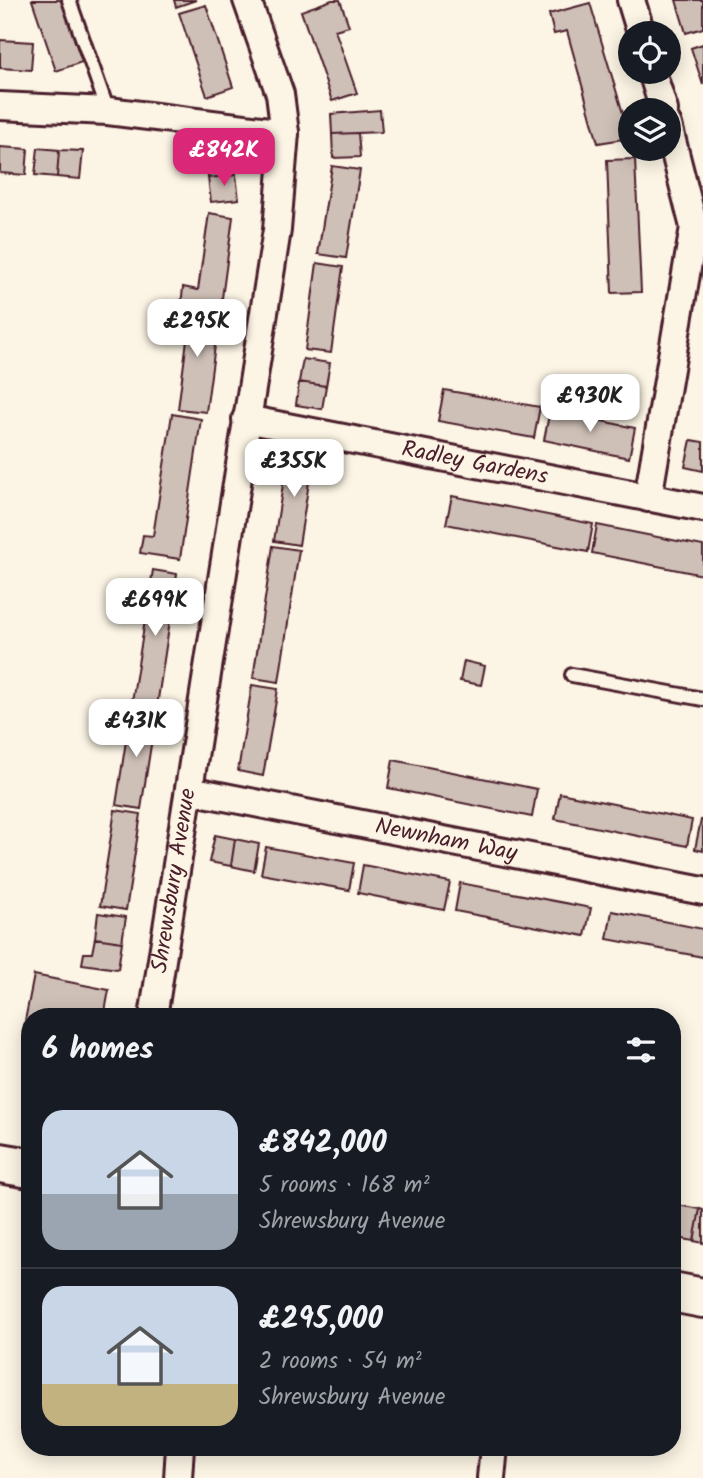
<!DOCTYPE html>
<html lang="en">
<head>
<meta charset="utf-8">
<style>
  :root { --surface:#171b24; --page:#242831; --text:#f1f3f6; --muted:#9ea1a6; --line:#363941; --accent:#db2777 }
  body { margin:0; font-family:Kalam,sans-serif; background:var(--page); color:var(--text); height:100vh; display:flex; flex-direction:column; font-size:26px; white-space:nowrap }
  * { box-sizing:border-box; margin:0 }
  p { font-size:23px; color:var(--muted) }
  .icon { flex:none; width:38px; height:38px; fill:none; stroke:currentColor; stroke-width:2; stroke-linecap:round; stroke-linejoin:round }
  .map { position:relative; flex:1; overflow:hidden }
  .sheet { position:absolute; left:21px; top:1008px; width:660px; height:448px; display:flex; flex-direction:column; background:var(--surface); border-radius:28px; box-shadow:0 4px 18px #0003 }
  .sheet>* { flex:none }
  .controls { position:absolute; left:618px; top:21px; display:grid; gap:14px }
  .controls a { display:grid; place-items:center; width:63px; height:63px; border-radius:50%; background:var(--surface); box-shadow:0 4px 18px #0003; font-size:35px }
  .price { position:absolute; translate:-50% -60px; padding:0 16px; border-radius:14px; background:#fff; color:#222; font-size:23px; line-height:46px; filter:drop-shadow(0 2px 4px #0008) }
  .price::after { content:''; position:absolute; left:50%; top:42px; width:21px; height:16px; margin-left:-10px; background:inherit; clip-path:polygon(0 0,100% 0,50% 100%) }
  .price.active { background:var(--accent); color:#fff }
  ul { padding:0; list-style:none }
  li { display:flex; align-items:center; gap:21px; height:175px; padding:0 21px }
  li+li { border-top:2px solid var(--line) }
  li span { display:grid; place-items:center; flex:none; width:196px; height:140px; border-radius:21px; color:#555 }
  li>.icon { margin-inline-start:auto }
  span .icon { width:84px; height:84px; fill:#fffc; stroke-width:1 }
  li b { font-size:30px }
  h2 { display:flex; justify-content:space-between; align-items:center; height:84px; padding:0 21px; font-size:30px }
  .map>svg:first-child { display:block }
  .building { fill:#cfc0b7; stroke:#4a1f2b; stroke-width:2 }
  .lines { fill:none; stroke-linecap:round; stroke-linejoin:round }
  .service-casing { stroke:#4a1f2b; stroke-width:18 }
  .minor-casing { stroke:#4a1f2b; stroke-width:32 }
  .primary-casing { stroke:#4a1f2b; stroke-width:44 }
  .service { stroke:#fcf5e5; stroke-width:12 }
  .minor { stroke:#fcf5e5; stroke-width:26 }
  .primary { stroke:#fcf5e5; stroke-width:38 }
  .labels { text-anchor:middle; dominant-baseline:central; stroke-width:7; stroke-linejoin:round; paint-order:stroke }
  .street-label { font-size:23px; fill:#4a1f2b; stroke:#fcf5e5 }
</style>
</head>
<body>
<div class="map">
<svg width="703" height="1478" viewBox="0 0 703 1478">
  <rect width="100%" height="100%" fill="#fcf5e5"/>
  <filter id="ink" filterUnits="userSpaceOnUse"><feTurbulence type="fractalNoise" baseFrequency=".0143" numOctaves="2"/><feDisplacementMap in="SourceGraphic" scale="14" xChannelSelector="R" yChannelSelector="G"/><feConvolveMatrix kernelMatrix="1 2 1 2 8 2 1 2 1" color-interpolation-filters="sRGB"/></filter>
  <g filter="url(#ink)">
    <path class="building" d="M32,0H61L82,62L56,71Z
      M174,0H196L176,7Z
      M332,0H340L349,26L335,30L357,93L332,101L301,11Z
      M676,0H703V28L686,33Z
      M590,3L630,137V138L598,143L567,31L554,34L549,14Z
      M206,5L233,87L207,96L179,13Z
      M0,40L33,42L31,70L0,68Z
      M703,44V85L691,48Z
      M380,110L382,132L332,134L331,114Z
      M358,133L360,157L333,158L332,134Z
      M0,147L28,149L26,175L0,173Z
      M38,148L59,150L57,177L35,175Z
      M59,150L83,151L80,179L57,177Z
      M233,154L236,175L208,178L206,158Z
      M635,159L641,292L612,293L607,160Z
      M332,166L360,170L346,258L318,254Z
      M236,175L239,199L211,202L208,178Z
      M209,213L233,217L220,313L181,307L183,287L198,290Z
      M317,263L343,267L331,353L305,350Z
      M179,311L219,316L206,412L178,409L188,332L176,331Z
      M303,359L330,363L326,386L299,382Z
      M299,382L326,386L322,409L296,405Z
      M444,390L540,407L534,438L438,421Z
      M550,410L635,428L629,458L544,440Z
      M172,414L201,419L180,559L140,553L143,535L153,536Z
      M691,440L703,442V471L685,467Z
      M288,453L313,457L299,545L274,541Z
      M452,496L593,524L588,552L446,524Z
      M597,525L703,546V575L592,553Z
      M273,546L299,550L279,682L253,678Z
      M153,570L177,574L157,706L132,702Z
      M464,661L485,666L481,685L460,681Z
      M252,685L278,689L263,776L238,771Z
      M131,709L156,713L141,809L116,805Z
      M393,760L537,789L532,817L388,788Z
      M560,793L692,820L687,846L555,819Z
      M115,810L141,814L126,910L100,906Z
      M701,820H703V851L695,849Z
      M215,835L235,839L231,866L209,862Z
      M235,839L259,844L254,871L231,866Z
      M266,847L354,863L349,890L261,874Z
      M363,865L450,882L444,910L358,893Z
      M460,883L591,908L585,936L455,911Z
      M612,911L703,929V957L607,939Z
      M98,913L126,917L122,942L95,938Z
      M95,938L122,942L118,969L82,964L84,953H92Z
      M34,975L109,990L104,1017H30V1033L23,1031Z
      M677,1205L700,1209L694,1241L672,1237Z
      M700,1209L703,1210V1243L694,1241Z"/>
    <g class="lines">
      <defs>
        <path id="service" d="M69,0L108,111
          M572,675L703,699"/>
        <g id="minor">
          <path d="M631,0L641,33"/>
          <path d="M652,72L664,110"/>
          <path d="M0,106L108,111L285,133"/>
          <path id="s1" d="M246,419L703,508"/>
          <path d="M648,498L694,227L668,125"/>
          <path id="s2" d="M189,790L703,891"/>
          <path id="s3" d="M153,1017L277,230L285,133L280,94L247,0"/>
          <path d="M178,1478L180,1447"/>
          <path d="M491,1478L494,1447"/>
        </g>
        <path id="primary" d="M0,1163L30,1168
          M672,1292L703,1298"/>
      </defs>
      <use href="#service" class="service-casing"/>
      <use href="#minor" class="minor-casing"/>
      <use href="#primary" class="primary-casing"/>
      <use href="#service" class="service"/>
      <use href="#minor" class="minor"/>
      <use href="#primary" class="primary"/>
    </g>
  </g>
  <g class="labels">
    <g class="street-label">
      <text stroke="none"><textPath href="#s1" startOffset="233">Radley Gardens</textPath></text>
      <text stroke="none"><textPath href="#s2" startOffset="262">Newnham Way</textPath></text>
      <text stroke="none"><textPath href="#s3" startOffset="138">Shrewsbury Avenue</textPath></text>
    </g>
  </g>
</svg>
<div class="controls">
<a><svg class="icon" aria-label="locate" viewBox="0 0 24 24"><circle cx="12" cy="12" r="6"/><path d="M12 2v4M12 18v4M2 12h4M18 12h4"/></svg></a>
<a><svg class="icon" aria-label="layers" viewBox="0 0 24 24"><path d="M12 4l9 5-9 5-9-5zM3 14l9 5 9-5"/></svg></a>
</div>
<b class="price active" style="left:224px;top:188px">£842K</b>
<b class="price" style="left:197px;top:359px">£295K</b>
<b class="price" style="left:590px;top:434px">£930K</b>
<b class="price" style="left:294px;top:499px">£355K</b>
<b class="price" style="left:155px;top:638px">£699K</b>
<b class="price" style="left:136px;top:759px">£431K</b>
<section class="sheet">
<h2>6 homes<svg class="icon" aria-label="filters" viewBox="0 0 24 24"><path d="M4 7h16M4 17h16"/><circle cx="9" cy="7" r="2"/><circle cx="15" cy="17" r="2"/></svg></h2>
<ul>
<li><span style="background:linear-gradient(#c9d6e8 60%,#9aa5b1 0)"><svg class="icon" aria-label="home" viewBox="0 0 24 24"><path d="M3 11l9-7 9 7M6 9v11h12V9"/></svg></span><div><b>£842,000</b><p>5 rooms · 168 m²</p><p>Shrewsbury Avenue</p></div></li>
<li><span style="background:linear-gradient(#c9d6e8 70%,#c2b280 0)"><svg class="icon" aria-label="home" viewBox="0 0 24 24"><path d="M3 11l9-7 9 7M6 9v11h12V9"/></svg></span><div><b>£295,000</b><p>2 rooms · 54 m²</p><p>Shrewsbury Avenue</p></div></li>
</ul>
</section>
</div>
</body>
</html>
